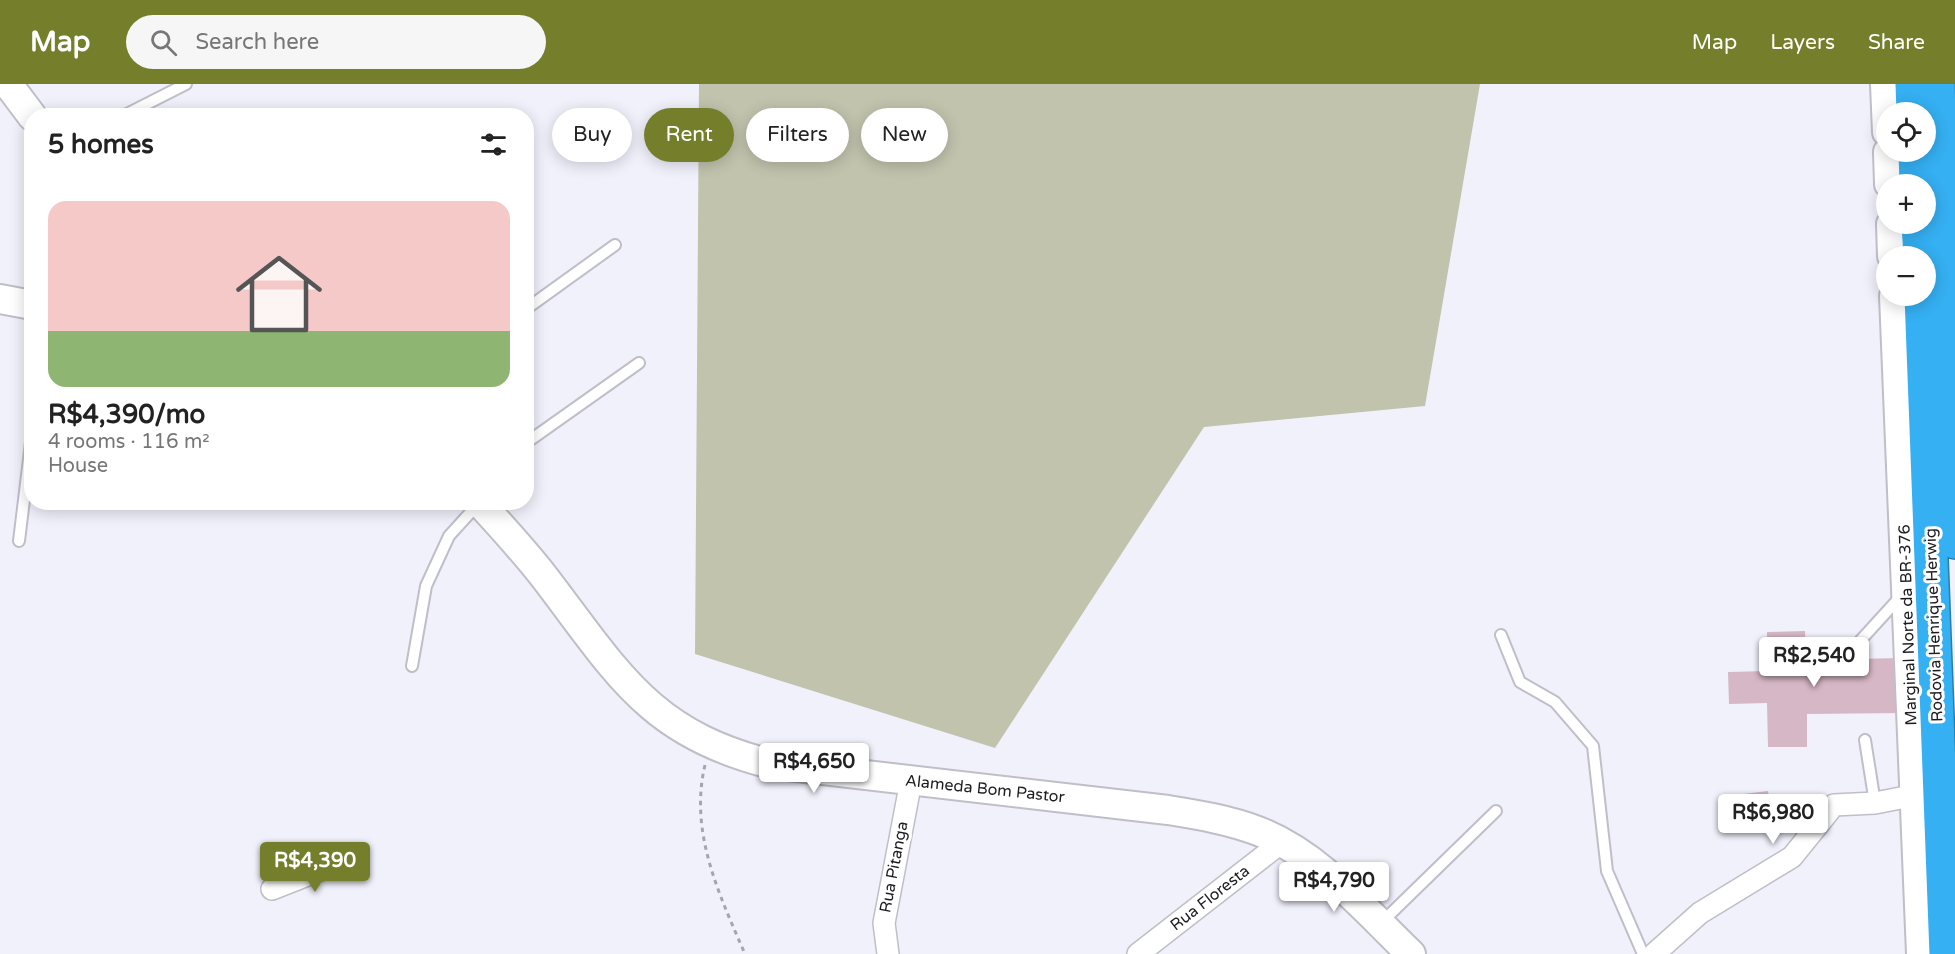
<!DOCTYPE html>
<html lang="en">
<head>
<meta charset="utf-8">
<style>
  :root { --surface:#fff; --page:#f6f6f6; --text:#222; --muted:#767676; --line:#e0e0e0; --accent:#757f2b }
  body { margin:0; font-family:"Varela Round",sans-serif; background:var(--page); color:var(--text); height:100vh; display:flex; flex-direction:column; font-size:22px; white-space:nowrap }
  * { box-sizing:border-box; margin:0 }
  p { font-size:20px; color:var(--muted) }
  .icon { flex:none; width:33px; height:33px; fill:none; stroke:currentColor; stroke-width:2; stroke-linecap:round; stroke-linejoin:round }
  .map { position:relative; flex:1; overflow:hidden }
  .drawer { position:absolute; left:24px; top:24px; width:510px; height:402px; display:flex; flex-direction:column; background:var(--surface); border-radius:24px; box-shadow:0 3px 15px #0003 }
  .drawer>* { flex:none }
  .guide { position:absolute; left:552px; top:24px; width:570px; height:54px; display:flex; gap:12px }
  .fabs { position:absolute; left:1876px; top:18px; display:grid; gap:12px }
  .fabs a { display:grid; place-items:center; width:60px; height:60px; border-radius:50%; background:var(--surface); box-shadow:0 3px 15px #0003; font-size:30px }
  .price { position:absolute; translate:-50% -51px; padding:0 14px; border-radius:6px; background:#fff; color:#222; font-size:20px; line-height:39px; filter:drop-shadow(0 2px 3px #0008) }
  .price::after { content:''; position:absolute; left:50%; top:36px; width:18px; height:14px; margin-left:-9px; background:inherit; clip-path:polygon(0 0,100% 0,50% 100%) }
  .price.selected { background:var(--accent); color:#fff }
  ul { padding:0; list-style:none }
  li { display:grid; align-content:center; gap:12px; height:318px; padding:0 24px }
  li+li { border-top:2px solid var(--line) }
  li span { display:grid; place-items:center; height:186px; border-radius:18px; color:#555 }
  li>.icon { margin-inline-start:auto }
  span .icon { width:108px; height:108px; fill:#fffc; stroke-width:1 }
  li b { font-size:26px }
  h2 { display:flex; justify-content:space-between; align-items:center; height:72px; padding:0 24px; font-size:26px }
  .tag { padding:0 21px; border-radius:27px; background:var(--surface); box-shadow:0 3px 15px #0003; font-size:21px; line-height:54px }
  .tag.selected { background:var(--accent); color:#fff }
  header { display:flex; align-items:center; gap:36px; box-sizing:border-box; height:84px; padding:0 30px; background:var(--accent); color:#fff }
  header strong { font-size:28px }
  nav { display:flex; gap:33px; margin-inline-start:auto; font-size:21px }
  .search { width:420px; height:54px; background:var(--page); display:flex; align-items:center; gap:15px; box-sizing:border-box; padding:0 21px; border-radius:33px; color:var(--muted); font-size:22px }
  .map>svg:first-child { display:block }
  .green { fill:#c1c3ad }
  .building { fill:#d6b7c5 }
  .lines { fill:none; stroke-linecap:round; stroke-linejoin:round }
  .lane-casing { stroke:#bfbec9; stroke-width:14 }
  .street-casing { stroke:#bfbec9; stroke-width:24 }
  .secondary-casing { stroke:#bfbec9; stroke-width:32 }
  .highway-casing { stroke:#2d7daa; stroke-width:36 }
  .path { stroke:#a5a5ae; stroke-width:3; stroke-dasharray:4.5 4.5; stroke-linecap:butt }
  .lane { stroke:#fff; stroke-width:10 }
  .street { stroke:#fff; stroke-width:21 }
  .secondary { stroke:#fff; stroke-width:28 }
  .highway { stroke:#35b0f3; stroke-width:33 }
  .labels { text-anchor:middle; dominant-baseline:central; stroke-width:6; stroke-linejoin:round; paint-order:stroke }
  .street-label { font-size:16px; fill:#1d1d21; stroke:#fff }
</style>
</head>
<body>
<header>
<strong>Map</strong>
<div class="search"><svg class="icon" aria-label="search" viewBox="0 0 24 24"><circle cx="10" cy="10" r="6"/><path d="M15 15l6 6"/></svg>Search here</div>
<nav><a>Map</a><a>Layers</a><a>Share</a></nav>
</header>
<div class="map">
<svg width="1955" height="870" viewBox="0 0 1955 870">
  <rect width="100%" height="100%" fill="#f1f1fc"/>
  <path class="green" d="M699,0H1480L1425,322L1204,343L995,664L695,570Z"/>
  <path class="building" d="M1805,547L1806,576L1901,574L1902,629L1807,630V663H1768L1767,619L1729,620L1728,588L1767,587V548Z
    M1768,707L1773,740L1732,745L1728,712Z"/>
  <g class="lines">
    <defs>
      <path id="lane" d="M123,32L186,0
        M526,225L615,161
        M526,359L639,279
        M19,457L32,350
        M1501,551L1520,598L1555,618L1593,662L1607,787L1643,870
        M1860,557L1902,511
        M412,582L426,502L449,452L479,419
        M1865,656L1875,719
        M1380,840L1496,727"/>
      <path id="street" d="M272,805L343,777
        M888,870L884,839L911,697
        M1138,870L1282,758
        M1654,870L1700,829L1792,773L1834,721L1875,719L1916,711"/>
      <path id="secondary" d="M8,0L32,32
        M1885,0L1887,48
        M1888,68L1889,100
        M1891,140L1892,172
        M1894,212L1921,870
        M0,215L32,221
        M479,418C502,443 525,468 545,494C617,588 649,650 771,680L1168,726C1199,731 1229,736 1258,747C1318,770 1365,826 1411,870"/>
      <path id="highway" d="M1912,0L1913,28
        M1938,0L1955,458
        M1915,68L1916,100
        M1918,140L1920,172
        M1921,212L1946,870"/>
    </defs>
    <use href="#lane" class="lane-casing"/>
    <use href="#street" class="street-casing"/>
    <use href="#secondary" class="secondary-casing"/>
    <use href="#highway" class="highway-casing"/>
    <path class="path" d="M705,681C689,748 719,810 745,870"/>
    <use href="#lane" class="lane"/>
    <use href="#street" class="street"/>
    <use href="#secondary" class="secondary"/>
    <use href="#highway" class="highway"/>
  </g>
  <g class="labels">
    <g class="street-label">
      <text transform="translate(1908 541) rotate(-92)">Marginal Norte da BR-376</text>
      <text transform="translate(1934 541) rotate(-92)">Rodovia Henrique Herwig</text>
      <text transform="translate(985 705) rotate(6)">Alameda Bom Pastor</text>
      <text transform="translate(894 783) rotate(-79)">Rua Pitanga</text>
      <text transform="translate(1210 814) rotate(-38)">Rua Floresta</text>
    </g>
  </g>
</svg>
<div class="fabs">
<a><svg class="icon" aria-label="locate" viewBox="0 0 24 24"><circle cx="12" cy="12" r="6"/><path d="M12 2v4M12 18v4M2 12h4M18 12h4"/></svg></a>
<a>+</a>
<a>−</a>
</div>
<b class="price" style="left:1814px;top:604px">R$2,540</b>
<b class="price" style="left:814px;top:710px">R$4,650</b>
<b class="price" style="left:1773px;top:761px">R$6,980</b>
<b class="price selected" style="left:315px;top:809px">R$4,390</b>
<b class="price" style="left:1334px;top:829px">R$4,790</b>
<div class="guide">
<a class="tag">Buy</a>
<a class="tag selected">Rent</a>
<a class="tag">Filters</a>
<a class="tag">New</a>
</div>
<section class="drawer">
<h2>5 homes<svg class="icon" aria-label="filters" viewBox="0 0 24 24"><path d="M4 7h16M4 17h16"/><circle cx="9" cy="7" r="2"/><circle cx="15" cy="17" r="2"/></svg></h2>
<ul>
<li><span style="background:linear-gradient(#f6c9c9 70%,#8fb573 0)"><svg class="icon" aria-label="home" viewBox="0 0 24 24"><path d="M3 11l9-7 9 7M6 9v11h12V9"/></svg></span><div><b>R$4,390/mo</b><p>4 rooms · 116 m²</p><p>House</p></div></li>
</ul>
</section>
</div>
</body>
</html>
